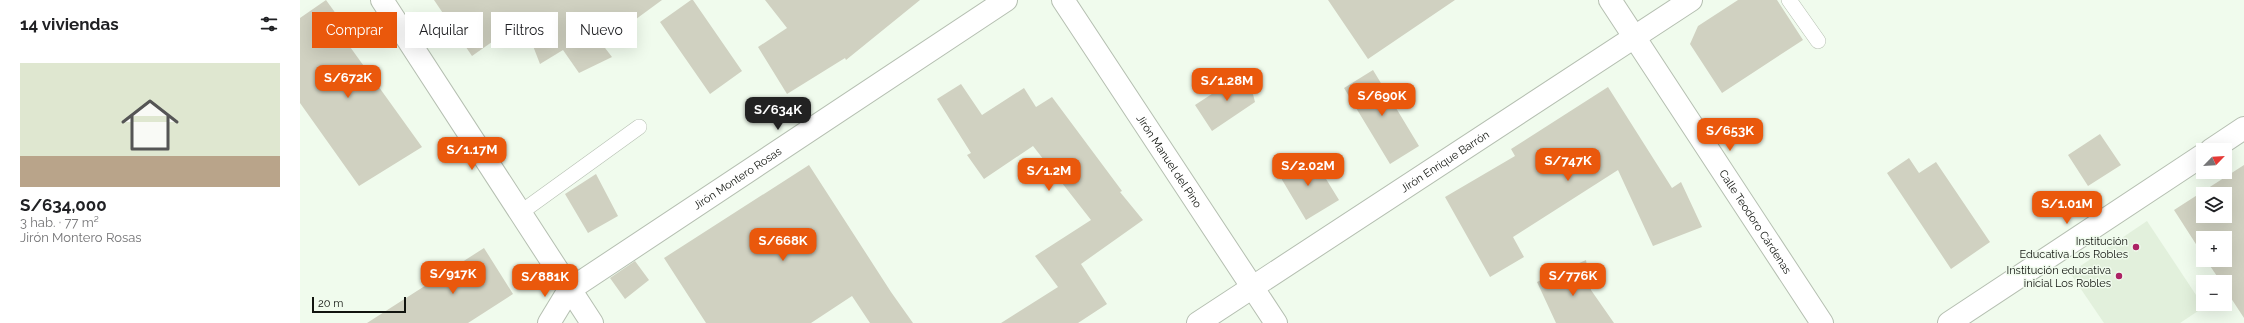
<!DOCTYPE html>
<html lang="es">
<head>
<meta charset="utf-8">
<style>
  :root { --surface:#fff; --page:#f2f2f2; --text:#202124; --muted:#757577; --line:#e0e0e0; --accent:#ea580c }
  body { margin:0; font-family:Raleway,sans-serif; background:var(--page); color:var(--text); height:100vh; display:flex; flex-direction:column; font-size:15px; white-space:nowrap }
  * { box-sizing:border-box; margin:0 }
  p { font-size:13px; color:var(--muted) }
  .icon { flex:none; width:22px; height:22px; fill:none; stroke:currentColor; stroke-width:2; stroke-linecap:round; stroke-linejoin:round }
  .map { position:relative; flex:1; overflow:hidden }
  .drawer { display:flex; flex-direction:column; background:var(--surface); width:300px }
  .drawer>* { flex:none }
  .banner { position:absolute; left:12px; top:12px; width:380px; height:36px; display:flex; gap:8px }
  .needle { width:26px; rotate:65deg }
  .tools { position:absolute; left:1896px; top:143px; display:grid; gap:8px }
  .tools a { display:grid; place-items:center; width:36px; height:36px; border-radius:0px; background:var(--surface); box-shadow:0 4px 16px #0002; font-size:20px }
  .scale { position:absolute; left:12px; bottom:10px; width:94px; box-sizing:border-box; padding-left:4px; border:2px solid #11140f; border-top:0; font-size:11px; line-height:14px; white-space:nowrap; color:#11140f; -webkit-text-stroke:3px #f0fbed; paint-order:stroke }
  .price { position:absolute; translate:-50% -34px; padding:0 9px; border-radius:8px; background:var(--accent); color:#fff; font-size:13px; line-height:26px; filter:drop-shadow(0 1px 2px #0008) }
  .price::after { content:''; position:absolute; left:50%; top:24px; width:12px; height:9px; margin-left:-6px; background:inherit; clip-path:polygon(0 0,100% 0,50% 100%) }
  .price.active { background:#222; color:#fff }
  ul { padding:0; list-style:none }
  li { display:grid; align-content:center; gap:8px; height:212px; padding:0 20px }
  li+li { border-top:1px solid var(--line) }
  li span { display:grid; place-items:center; height:124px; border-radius:0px; color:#555 }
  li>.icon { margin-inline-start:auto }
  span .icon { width:72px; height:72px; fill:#fffc; stroke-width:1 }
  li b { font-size:17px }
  h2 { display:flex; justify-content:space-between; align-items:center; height:48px; padding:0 20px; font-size:17px }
  .tag { padding:0 14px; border-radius:0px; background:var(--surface); box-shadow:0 4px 16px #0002; font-size:14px; line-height:36px }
  .tag.active { background:var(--accent); color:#fff }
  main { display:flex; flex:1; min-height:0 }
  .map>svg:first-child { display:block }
  .built { fill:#e2f0dc }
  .building { fill:#d0d1c1; fill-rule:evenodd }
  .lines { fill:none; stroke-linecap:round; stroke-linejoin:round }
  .service-casing { stroke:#b5bfb1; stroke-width:16 }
  .minor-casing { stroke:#b5bfb1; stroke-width:24 }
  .tertiary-casing { stroke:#b5bfb1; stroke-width:24 }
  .service { stroke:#fff; stroke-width:15 }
  .minor { stroke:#fff; stroke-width:22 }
  .tertiary { stroke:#fff; stroke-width:22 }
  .poi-dot { fill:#ac2264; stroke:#f0fbed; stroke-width:1.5 }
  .labels { text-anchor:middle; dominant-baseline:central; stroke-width:3; stroke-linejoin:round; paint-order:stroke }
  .street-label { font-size:11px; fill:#11140f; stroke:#f0fbed }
  .poi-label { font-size:11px; fill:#11140f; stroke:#f0fbed; text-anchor:end }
</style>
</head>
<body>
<main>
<section class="drawer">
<h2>14 viviendas<svg class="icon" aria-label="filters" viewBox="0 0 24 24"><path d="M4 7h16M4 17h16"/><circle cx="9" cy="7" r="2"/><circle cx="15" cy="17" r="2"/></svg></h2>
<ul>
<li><span style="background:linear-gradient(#dfe7d0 75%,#b9a48a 0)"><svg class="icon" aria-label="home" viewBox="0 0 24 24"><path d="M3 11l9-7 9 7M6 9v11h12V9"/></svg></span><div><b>S/634,000</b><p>3 hab. · 77 m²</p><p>Jirón Montero Rosas</p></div></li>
</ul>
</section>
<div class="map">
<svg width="1944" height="323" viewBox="0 0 1944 323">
  <rect width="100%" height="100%" fill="#f0fbed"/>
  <path class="built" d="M1847,221L1904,307L1880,323H1804L1770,273Z"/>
  <path class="building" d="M26,0L55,40L48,44L122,147L59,186L0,103V18Z
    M134,0H362L302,44L312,57L279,73L263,50L240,64L223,20L172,56Z
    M391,0H393L442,71L410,94L360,22Z
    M465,0H620L546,60L545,58L487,94L458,47L487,28Z
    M1028,0H1155L1068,59Z
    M1438,0H1477L1503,40L1422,93L1390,44L1398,26Z
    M1073,70L1119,146L1090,164L1044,88Z
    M947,71L955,102L912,131L895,105Z
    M661,84L682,115L724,88L736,107L752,97L822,191L820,192L843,220L781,264L807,304L778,323H701L758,287L735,256L791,220L733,146L684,179L667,155L671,153L637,99Z
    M1308,87L1372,188L1381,182L1402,227L1353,246L1318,170L1213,237L1224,257L1190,277L1145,197L1215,156L1211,149Z
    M1800,134L1821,165L1788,186L1768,155Z
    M1010,153L1039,200L1006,220L978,173Z
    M1609,158L1619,173L1636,162L1690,242L1651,269L1587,173Z
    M509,165L591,292L613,323H570L552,296L511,323H406L364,258Z
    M1944,165V318L1925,289V282H1921L1906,260H1925V238H1903V255L1874,210ZM1903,194H1925V216H1903Z
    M296,174L318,216L288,233L265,194Z
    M184,248L213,294L168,323H67Z
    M1286,260L1291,290L1314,323H1256L1237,282Z
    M335,261L349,280L325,299L310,278Z"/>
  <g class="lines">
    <defs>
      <path id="service" d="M1489,0L1518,41
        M220,213L339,127"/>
      <g id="minor">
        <path id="s1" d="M763,0L976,323"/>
        <path d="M1911,150L1944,128"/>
        <path id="s2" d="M269,290L706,0"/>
        <path id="s3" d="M898,323L1391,0"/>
        <path d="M1649,323L1903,155"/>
      </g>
      <g id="tertiary">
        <path d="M82,0L292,323"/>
        <path id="s4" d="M1310,0L1522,323"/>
        <path d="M249,323L269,290"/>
      </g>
    </defs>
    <use href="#service" class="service-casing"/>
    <use href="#minor" class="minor-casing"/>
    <use href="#tertiary" class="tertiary-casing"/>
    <use href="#service" class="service"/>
    <use href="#minor" class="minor"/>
    <use href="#tertiary" class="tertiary"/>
  </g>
  <g class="poi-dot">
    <circle cx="1836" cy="247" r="4"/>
    <circle cx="1819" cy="276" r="4"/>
  </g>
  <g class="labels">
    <g class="street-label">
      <text stroke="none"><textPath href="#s1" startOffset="193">Jirón Manuel del Pino</textPath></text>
      <text stroke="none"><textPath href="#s3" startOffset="295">Jirón Enrique Barrón</textPath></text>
      <text stroke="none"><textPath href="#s2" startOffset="202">Jirón Montero Rosas</textPath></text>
      <text stroke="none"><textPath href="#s4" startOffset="265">Calle Teodoro Cárdenas</textPath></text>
    </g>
    <g class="poi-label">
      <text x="1828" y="241">Institución<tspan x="1828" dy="13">Educativa Los Robles</tspan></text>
      <text x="1811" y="270">Institución educativa<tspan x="1811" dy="13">inicial Los Robles</tspan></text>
    </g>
  </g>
</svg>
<div class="tools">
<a><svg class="needle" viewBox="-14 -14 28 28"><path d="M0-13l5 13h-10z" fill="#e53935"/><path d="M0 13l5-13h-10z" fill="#757577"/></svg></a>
<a><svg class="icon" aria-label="layers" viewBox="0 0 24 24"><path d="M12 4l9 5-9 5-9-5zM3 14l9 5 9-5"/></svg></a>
<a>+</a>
<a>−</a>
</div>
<div class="scale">20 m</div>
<b class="price" style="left:48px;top:99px">S/672K</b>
<b class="price" style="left:927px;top:102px">S/1.28M</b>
<b class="price" style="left:1082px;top:117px">S/690K</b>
<b class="price active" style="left:478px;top:131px">S/634K</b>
<b class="price" style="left:1430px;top:152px">S/653K</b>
<b class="price" style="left:172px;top:171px">S/1.17M</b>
<b class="price" style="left:1268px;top:182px">S/747K</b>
<b class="price" style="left:1008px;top:187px">S/2.02M</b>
<b class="price" style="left:749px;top:192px">S/1.2M</b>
<b class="price" style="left:1767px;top:225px">S/1.01M</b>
<b class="price" style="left:483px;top:262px">S/668K</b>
<b class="price" style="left:153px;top:295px">S/917K</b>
<b class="price" style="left:1273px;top:297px">S/776K</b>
<b class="price" style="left:245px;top:298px">S/881K</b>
<div class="banner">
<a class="tag active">Comprar</a>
<a class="tag">Alquilar</a>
<a class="tag">Filtros</a>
<a class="tag">Nuevo</a>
</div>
</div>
</main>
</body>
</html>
